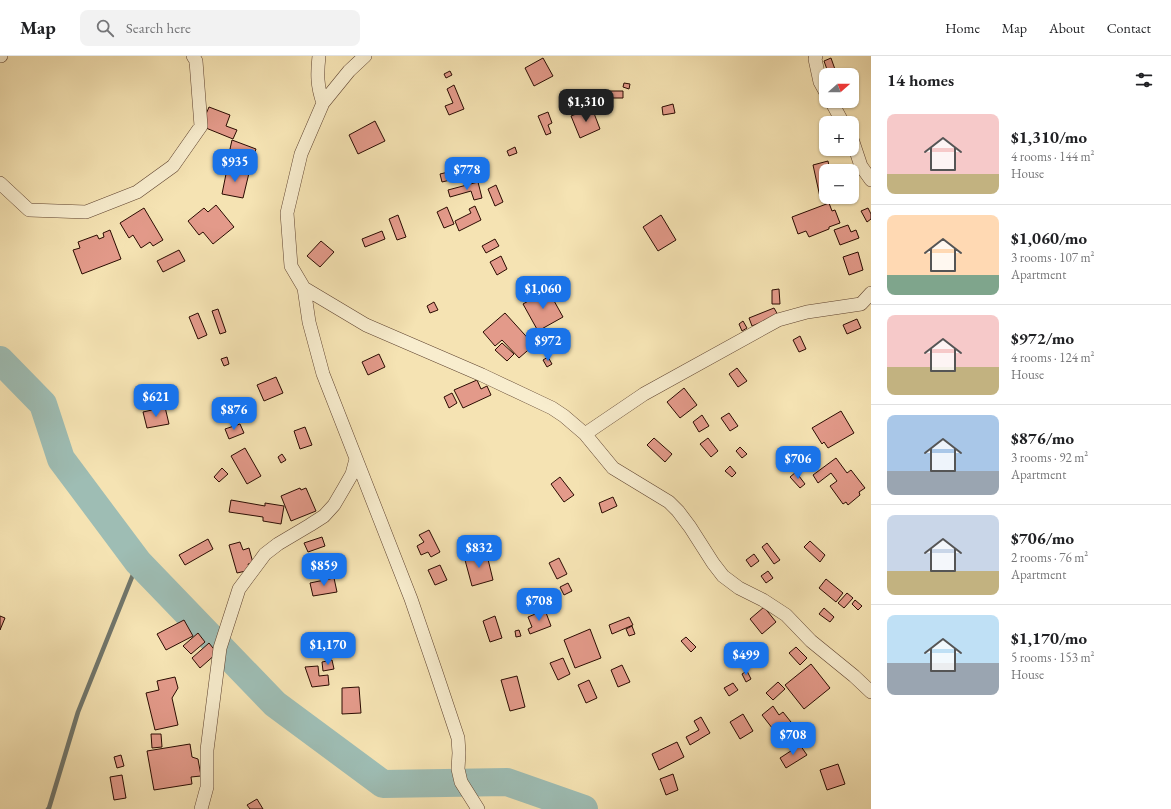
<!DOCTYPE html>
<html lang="en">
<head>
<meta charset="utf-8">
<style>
  :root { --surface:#fff; --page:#f2f2f2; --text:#202124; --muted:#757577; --line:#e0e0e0; --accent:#1a73e8 }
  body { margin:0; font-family:"EB Garamond",serif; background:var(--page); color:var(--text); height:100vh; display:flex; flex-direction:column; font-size:15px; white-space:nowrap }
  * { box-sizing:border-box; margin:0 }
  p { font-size:13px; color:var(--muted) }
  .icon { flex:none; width:22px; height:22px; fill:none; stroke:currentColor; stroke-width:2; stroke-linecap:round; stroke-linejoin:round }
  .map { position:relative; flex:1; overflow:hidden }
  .panel { display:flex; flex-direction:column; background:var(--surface); width:300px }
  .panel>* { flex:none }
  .needle { width:26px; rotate:69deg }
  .buttons { position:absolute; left:819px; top:12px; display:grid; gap:8px }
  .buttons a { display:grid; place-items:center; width:40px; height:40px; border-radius:8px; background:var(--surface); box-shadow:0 1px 3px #0004; font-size:20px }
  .price { position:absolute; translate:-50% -34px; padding:0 9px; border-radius:8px; background:var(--accent); color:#fff; font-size:13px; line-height:26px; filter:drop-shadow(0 1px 2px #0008) }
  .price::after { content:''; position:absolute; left:50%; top:24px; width:12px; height:9px; margin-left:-6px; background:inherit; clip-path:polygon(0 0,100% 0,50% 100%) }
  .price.on { background:#222; color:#fff }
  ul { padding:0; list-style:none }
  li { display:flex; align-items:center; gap:12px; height:100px; padding:0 16px }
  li+li { border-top:1px solid var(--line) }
  li span { display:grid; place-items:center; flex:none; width:112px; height:80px; border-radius:8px; color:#555 }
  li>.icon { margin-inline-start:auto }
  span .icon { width:48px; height:48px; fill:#fffc; stroke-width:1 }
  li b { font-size:17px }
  h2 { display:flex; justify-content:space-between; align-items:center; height:48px; padding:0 16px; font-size:17px }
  header { display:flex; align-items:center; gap:24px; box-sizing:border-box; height:56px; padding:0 20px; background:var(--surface); border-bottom:1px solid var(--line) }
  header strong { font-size:19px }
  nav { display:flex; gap:22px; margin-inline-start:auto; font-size:14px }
  .search { width:280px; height:36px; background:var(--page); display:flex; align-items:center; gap:10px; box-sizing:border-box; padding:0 14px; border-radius:8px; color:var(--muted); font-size:15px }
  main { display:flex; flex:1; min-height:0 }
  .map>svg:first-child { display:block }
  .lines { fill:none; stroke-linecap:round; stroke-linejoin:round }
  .stream { stroke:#70766c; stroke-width:4.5 }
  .river { stroke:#9ebdb4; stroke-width:28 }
  .building { fill:#e39a8a; stroke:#2a0b01 }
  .minor-casing { stroke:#5d412e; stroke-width:14 }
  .minor { stroke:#f8edce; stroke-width:13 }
</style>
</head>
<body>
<header>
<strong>Map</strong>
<div class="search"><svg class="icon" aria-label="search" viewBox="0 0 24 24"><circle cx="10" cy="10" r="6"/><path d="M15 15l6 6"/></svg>Search here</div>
<nav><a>Home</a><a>Map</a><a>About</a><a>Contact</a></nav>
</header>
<main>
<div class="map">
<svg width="871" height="753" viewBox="0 0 871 753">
  <rect width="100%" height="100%" fill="#f5e3b3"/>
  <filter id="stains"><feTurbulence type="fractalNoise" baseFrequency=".005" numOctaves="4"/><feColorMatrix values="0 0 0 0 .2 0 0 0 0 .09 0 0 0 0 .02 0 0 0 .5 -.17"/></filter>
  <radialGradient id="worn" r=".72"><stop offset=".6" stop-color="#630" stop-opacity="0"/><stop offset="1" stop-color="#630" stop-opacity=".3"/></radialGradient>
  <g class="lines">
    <path class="stream" d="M48,753L49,752L78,656L138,506"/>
    <path class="river" d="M0,304L43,348L61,403L138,506L275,648L383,728L507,726L584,753"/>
  </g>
  <path class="building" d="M543,2L553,20L534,30L525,12Z
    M831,2L837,19H829L824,5Z
    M450,15L452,19L446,22L444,18Z
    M624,27L630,28L629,33L623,31Z
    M454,29L464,53L449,59L445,50L453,47L447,33Z
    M608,35H623V42H608Z
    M673,48L675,57L663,59L662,51Z
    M209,51L230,59L226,70L237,74L233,83L201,70Z
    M592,52L600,73L580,82L571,60Z
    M548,56L552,67L548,69L551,77L546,79L538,60Z
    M375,65L385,85L358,98L349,79Z
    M232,84L256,93L253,101L230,93Z
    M515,91L517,97L509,100L507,95Z
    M828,105L830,115H826V140L820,141L813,109Z
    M465,112L467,120L442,126L440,118Z
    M227,113L249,117L243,142L222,138Z
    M478,126L482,142L474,144L471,135L450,141L448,134Z
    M496,129L503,146L495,150L488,133Z
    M829,147L832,155L835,154L840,167L829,171V173L809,181L806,175L798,178L792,161Z
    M216,149L234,171L213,188L203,176L199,179L188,165L204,152L208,156Z
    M475,150L481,164L459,175L455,165L471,157L469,153Z
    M447,151L454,168L444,172L437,156Z
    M144,152L163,184L153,190L150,186L141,192L133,179L129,182L120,167Z
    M868,152L871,158V163L867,166L861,155Z
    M398,159L406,181L397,184L389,163Z
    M661,159L676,184L658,195L643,171Z
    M848,169L851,176L856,174L859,182L840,189L834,174Z
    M110,174L121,203L82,218L73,194L80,192L78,186L97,179L99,183L104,181L103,177Z
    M382,175L385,183L365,191L362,183Z
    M495,183L499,190L486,197L482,190Z
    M321,185L334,196L320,211L307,200Z
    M179,194L185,205L163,216L157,205Z
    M858,196L863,214L849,219L843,201Z
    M501,200L507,213L497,219L490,206Z
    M779,233L780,248H772V234Z
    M548,234L563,261L538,275L523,248Z
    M434,246L438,254L430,257L427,250Z
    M774,252L778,259L752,270L749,262Z
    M218,253L226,276L220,278L212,255Z
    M198,257L207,279L198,283L189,261Z
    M505,257L534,289L519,302L502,284L495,290L483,276Z
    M857,263L861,272L847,278L843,269Z
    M743,265L747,272L742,275L739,268Z
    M800,280L806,293L799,296L793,284Z
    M502,287L514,298L507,305L495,294Z
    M379,298L385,311L368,319L362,306Z
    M227,301L229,308L224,310L221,303Z
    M548,301L552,308L547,311L543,304Z
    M737,312L747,325L738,331L729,318Z
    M276,321L283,337L264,345L257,329Z
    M477,324L481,333L487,330L491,339L463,352L454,334Z
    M684,332L697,349L680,362L667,346Z
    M452,337L457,347L449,352L444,341Z
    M165,351L169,368L147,372L143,356Z
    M841,355L854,377L828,392L824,386L822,388L812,372Z
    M729,357L738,370L730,375L721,362Z
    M702,359L709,370L699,376L693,366Z
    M240,368L244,377L229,383L225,373Z
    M305,371L312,389L300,393L294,375Z
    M654,382L672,398L665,406L647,389Z
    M708,382L718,395L711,401L700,388Z
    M740,391L747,398L742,402L736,395Z
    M245,392L261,420L247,428L231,400Z
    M282,398L286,404L281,407L278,401Z
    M836,402L847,417L851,414L865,432L859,436L860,439L848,449L846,446L843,448L830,430L837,425L831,417L818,427L813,419Z
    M730,410L736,417L732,421L725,415Z
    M222,412L228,418L219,426L214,421Z
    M796,416L805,428L800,432L790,421Z
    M560,421L574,439L564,446L551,428Z
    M300,432L301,434L306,432L316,455L291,465L281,440Z
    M613,441L617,450L602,457L599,447Z
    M231,444L265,450V447L284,450L281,468L263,465V461L229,456Z
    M429,474L440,496L431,501L428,496L421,499L417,490L424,486L419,479Z
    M322,481L325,490L308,496L304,487Z
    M208,483L213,493L185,509L179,499Z
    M810,485L825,499L820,506L804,491Z
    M240,486L243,494L249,492L253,507L248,508L250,514L237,517L229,489Z
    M767,487L780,504L774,508L762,491Z
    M486,495L493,524L472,530L465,504L477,501V498Z
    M754,498L759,505L751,511L746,504Z
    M559,502L567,518L557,523L549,507Z
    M440,509L447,524L435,529L428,514Z
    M768,515L773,522L766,527L761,520Z
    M334,522L337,536L313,540L310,527Z
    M826,523L843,537L836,546L819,532Z
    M568,527L572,535L564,539L560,531Z
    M847,537L853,542L844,552L838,547Z
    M550,538L554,545L548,548L545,541Z
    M855,544L862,550L858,554L852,548Z
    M764,551L776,566L762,578L750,563Z
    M824,552L834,561L830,566L819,558Z
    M545,554L551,570L530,578L528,573L532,571L528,561Z
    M0,560L5,562L0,574Z
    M495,560L502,582L490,586L483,565Z
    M629,561L633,569L612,578L609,569Z
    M184,564L193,580L166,594L157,578Z
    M632,570L635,578L629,580L626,573Z
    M590,573L601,602L575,612L564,584Z
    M519,574L521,580L516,581L515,575Z
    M198,577L205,586L191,598L183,590Z
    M686,581L696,591L691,596L681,585Z
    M209,587L217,597L200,612L192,602Z
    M796,591L807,602L800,609L789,597Z
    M563,602L570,618L558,624L550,607Z
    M332,604L334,613L323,615L322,606Z
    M811,608L830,632L804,653L785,629Z
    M622,609L630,626L618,631L611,614Z
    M318,610L319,620L328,619L329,629L312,631L305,611Z
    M747,615L751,623L746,626L742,618Z
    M517,620L525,651L510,655L501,624Z
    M175,621L178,632L172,642L178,669L155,674L146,637L159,634L157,625Z
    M589,624L597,642L586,647L578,629Z
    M778,626L785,633L773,644L766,637Z
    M733,627L738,634L729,640L724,632Z
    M359,631L361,657L342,658V632Z
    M773,650L779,659L783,656L791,666L776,677L762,659Z
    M743,658L753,675L740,683L730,666Z
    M701,661L710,677L690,689L686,681L699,674L694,665Z
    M151,678H161L162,691L152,692Z
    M677,686L684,701L659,714L652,698Z
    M190,688L192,701L198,703L201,720L191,721L192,728L154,734L147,695Z
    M800,689L807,699L786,712L780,702Z
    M121,699L124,710L117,712L114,701Z
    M838,708L845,728L827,734L820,714Z
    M673,718L678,734L666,739L660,723Z
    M122,719L126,742L114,744L110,721Z
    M257,743L263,753H250L247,749Z"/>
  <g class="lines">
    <defs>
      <path id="minor" d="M0,0H1
        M319,0C317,18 317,30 323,47
        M365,0L349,15L323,47L301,98L287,157L291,210L304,232L366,269L482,319L552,352L564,360L585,378L613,412L669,446L678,455L690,471L713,507L723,520L739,532L763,544L786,559L811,585L854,620L871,636
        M816,0L815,3L820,26L826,37
        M831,45L843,67
        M852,83L861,110L871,124
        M0,127L29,154L86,156L137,136L173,110L201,70L196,5L193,0
        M304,232L309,266L323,318L411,543L436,616L458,682L459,697L458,713L461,726L478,753
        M585,378L644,338L778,264L807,256L861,248L871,237
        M201,753L207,731V694L220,592L239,533L265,498L278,488L310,469L324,460L334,449L344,432L352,418L356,403"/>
    </defs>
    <use href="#minor" class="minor-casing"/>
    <use href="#minor" class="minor"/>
  </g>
  <rect width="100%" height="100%" filter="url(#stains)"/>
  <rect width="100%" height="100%" fill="url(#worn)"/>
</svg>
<div class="buttons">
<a><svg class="needle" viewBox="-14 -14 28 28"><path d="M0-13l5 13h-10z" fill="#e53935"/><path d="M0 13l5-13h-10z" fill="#757577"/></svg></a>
<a>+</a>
<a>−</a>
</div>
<b class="price on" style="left:586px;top:67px">$1,310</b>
<b class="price" style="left:235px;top:127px">$935</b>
<b class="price" style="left:467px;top:135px">$778</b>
<b class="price" style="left:543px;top:254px">$1,060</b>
<b class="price" style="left:548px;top:306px">$972</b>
<b class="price" style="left:156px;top:362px">$621</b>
<b class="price" style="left:234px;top:375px">$876</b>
<b class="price" style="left:798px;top:424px">$706</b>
<b class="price" style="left:479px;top:513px">$832</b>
<b class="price" style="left:324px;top:531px">$859</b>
<b class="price" style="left:539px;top:566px">$708</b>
<b class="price" style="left:328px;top:610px">$1,170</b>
<b class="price" style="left:746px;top:620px">$499</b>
<b class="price" style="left:793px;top:700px">$708</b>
</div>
<section class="panel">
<h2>14 homes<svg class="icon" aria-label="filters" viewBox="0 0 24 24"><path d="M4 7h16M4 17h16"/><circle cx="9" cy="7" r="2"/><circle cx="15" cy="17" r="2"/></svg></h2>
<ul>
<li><span style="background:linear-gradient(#f6c9c9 75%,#c2b280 0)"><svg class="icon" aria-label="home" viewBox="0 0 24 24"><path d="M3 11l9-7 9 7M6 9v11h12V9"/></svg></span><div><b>$1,310/mo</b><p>4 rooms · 144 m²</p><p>House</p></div></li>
<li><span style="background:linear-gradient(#ffd9b3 75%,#7fa58c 0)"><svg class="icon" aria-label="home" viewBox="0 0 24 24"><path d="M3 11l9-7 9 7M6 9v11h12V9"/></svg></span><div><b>$1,060/mo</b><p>3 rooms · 107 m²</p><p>Apartment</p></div></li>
<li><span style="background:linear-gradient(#f6c9c9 65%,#c2b280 0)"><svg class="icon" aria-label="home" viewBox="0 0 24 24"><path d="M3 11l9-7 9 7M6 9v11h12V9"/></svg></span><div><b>$972/mo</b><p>4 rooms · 124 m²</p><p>House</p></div></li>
<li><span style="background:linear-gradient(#a9c7e8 70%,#9aa5b1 0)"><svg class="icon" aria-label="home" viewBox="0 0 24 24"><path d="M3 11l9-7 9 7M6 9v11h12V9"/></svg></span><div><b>$876/mo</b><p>3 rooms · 92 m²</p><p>Apartment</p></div></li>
<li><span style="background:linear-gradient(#c9d6e8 70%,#c2b280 0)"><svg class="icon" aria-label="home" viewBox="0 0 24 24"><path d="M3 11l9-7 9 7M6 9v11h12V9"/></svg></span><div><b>$706/mo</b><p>2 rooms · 76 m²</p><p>Apartment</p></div></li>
<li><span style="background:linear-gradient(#bfe0f5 60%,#9aa5b1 0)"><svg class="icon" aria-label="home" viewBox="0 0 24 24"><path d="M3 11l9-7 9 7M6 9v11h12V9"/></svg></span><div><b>$1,170/mo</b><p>5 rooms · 153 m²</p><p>House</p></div></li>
</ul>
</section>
</main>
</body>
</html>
